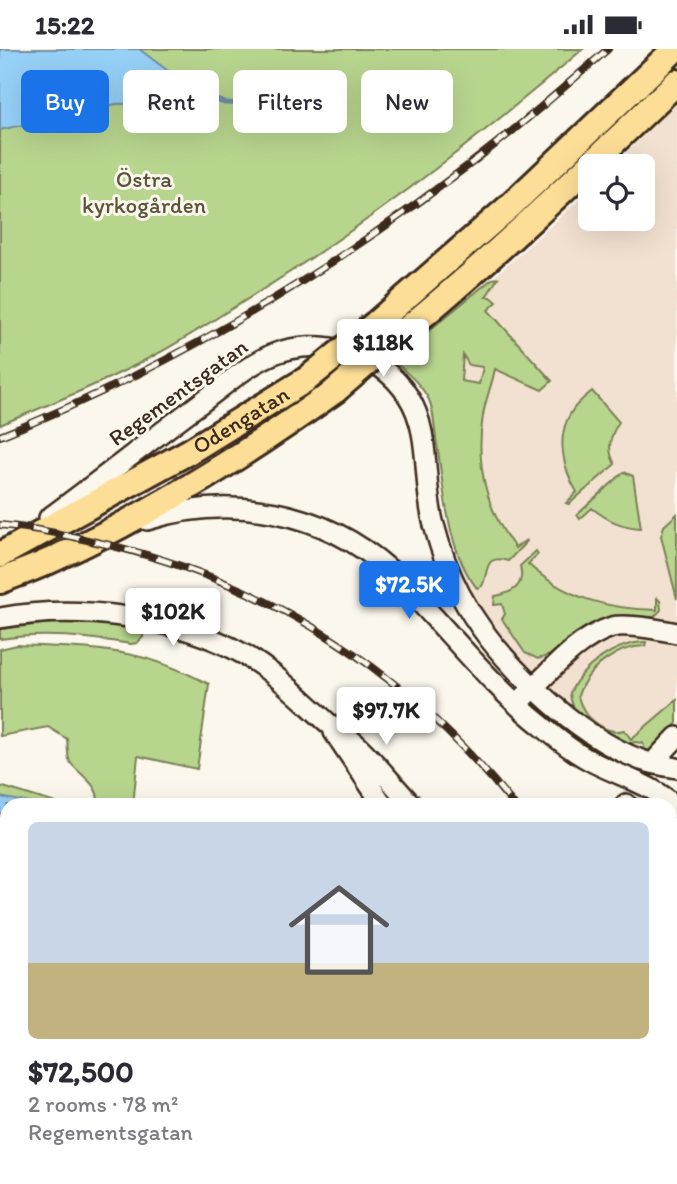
<!DOCTYPE html>
<html lang="en">
<head>
<meta charset="utf-8">
<style>
  :root { --surface:#fff; --page:#f7f7f7; --text:#2b2b33; --muted:#7c7c81; --line:#e1e1e2; --accent:#1a73e8 }
  body { margin:0; font-family:Itim,sans-serif; background:var(--page); color:var(--text); height:100vh; display:flex; flex-direction:column; font-size:26px; white-space:nowrap }
  * { box-sizing:border-box; margin:0 }
  p { font-size:23px; color:var(--muted) }
  .icon { flex:none; width:38px; height:38px; fill:none; stroke:currentColor; stroke-width:2; stroke-linecap:round; stroke-linejoin:round }
  .map { position:relative; flex:1; overflow:hidden }
  .sheet { position:absolute; left:0px; top:749px; width:677px; height:387px; display:flex; flex-direction:column; background:var(--surface); border-radius:21px 21px 0 0; box-shadow:0 7px 28px #0002 }
  .sheet>* { flex:none }
  .hud { position:absolute; left:21px; top:21px; width:635px; height:63px; display:flex; gap:14px }
  .buttons { position:absolute; left:578px; top:105px; display:grid; gap:14px }
  .buttons a { display:grid; place-items:center; width:77px; height:77px; border-radius:10px; background:var(--surface); box-shadow:0 7px 28px #0002; font-size:35px }
  .price { position:absolute; translate:-50% -60px; padding:0 16px; border-radius:7px; background:#fff; color:#222; font-size:23px; line-height:46px; filter:drop-shadow(0 2px 4px #0008) }
  .price::after { content:''; position:absolute; left:50%; top:42px; width:21px; height:16px; margin-left:-10px; background:inherit; clip-path:polygon(0 0,100% 0,50% 100%) }
  .price.selected { background:var(--accent); color:#fff }
  ul { padding:0; list-style:none }
  li { display:grid; align-content:center; gap:14px; height:371px; padding:0 28px }
  li+li { border-top:2px solid var(--line) }
  li span { display:grid; place-items:center; height:217px; border-radius:10px; color:#555 }
  li>.icon { margin-inline-start:auto }
  span .icon { width:126px; height:126px; fill:#fffc; stroke-width:1 }
  li b { font-size:30px }
  .pill { padding:0 24px; border-radius:10px; background:var(--surface); box-shadow:0 7px 28px #0002; font-size:24px; line-height:63px }
  .pill.selected { background:var(--accent); color:#fff }
  .status { display:flex; justify-content:space-between; align-items:center; height:49px; padding:0 35px; background:var(--surface); direction:ltr }
  .status svg { height:19px; fill:currentColor }
  .map>svg:first-child { display:block }
  .built { fill:#f2e1d0 }
  .green { fill:#b8d58e; stroke:#7a8056; stroke-width:2; fill-rule:evenodd }
  .water { fill:#96d0f6; stroke:#728ea0; stroke-width:2 }
  .lines { fill:none; stroke-linecap:round; stroke-linejoin:round }
  .stream { stroke:#728ea0; stroke-width:5 }
  .minor-tunnel { stroke:#d5cec3; stroke-width:19; stroke-dasharray:19 10; stroke-linecap:butt }
  .minor-casing { stroke:#3b2a1e; stroke-width:24 }
  .major-casing { stroke:#3b2a1e; stroke-width:30 }
  .minor { stroke:#fbf7ec; stroke-width:19 }
  .major { stroke:#fcde96; stroke-width:24 }
  .rail-casing { stroke:#3b2a1e; stroke-width:8 }
  .rail { stroke:#fbf7ec; stroke-width:5; stroke-dasharray:16; stroke-linecap:butt }
  .major-bridge-casing { stroke:#3b2a1e; stroke-width:30; stroke-linecap:butt }
  .major-bridge { stroke:#fcde96; stroke-width:24 }
  .labels { text-anchor:middle; dominant-baseline:central; stroke-width:6; stroke-linejoin:round; paint-order:stroke }
  .park-label { font-size:23px; fill:#5a553a; stroke:#fbf7ec }
  .street-label { font-size:23px; fill:#3b2a1e; stroke:#fbf7ec }
</style>
</head>
<body>
<div class="status"><b>15:22</b><svg viewBox="0 0 49 12"><path d="M0 12V9h3v3zM5 12V6h3v6zM10 12V3h3v9zM15 12V0h3v12zM26 1h20v11H26zM47 4h2v5h-2z"/></svg></div>
<div class="map">
<svg width="677" height="1135" viewBox="0 0 677 1135">
  <rect width="100%" height="100%" fill="#fbf7ec"/>
  <filter id="ink" filterUnits="userSpaceOnUse"><feTurbulence type="fractalNoise" baseFrequency=".0143" numOctaves="2"/><feDisplacementMap in="SourceGraphic" scale="14" xChannelSelector="R" yChannelSelector="G"/><feConvolveMatrix kernelMatrix="1 2 1 2 8 2 1 2 1" color-interpolation-filters="sRGB"/></filter>
  <g filter="url(#ink)">
    <path class="built" d="M677,53V702L668,712L647,708L556,651L491,579L470,542L455,491L445,452L430,353L415,332L393,311L492,230L590,141V170H642V117H613Z"/>
    <path class="green" d="M0,0H583C471,96 354,186 228,262C204,277 180,293 155,306C105,333 52,354 0,376Z
      M498,229L486,248H491L497,253L488,261L552,332L542,341L495,320C492,336 485,351 483,367C475,414 486,461 515,499L526,491L527,492L508,512C483,504 489,524 482,537L477,539C446,501 444,436 436,389C434,377 434,362 429,351C421,335 406,323 393,311L492,230ZM463,306L469,316L483,318L479,335L461,332Z
      M592,342L619,373C610,386 606,400 615,415L569,455L566,454L577,443C563,420 555,387 572,362C577,354 585,348 592,342Z
      M624,423L633,427L641,479C621,478 607,471 592,459L580,470L577,466Z
      M677,465V550L661,487L664,477Z
      M536,502L538,505L528,515C565,549 607,560 657,561V549L660,552L661,561L654,568L616,566L598,572L573,586L550,606L538,610L525,604L502,570L505,565L502,555L494,556L495,547C514,544 525,536 520,517Z
      M52,574H84L137,579L143,584V588L137,594L131,595C87,588 44,583 0,590V580Z
      M646,593L645,597C618,597 586,620 578,647C582,666 604,687 624,681L631,690L677,651V674L647,708L643,694L634,693L625,697C604,684 571,672 570,644C582,617 617,593 646,593Z
      M17,596C55,598 95,598 132,606C159,611 185,623 209,635L197,720L138,707L133,756H97C102,736 80,727 70,713C67,707 68,697 67,690L48,678L0,687V600Z
      M0,737L62,756H7V1129H397L403,1135H0Z
      M423,1129H521L514,1135H429Z"/>
    <path class="water" d="M0,0H139L188,37L190,43L174,52V57L162,59V54L116,55L0,81Z
      M0,748L40,756H7V1129H234L235,1135H0Z"/>
    <g class="lines">
      <path class="stream" d="M190,43L225,54L277,56L309,53L323,57L330,56"/>
      <path class="minor-tunnel" d="M626,755L658,708"/>
      <defs>
        <path id="minor" d="M49,469C102,430 153,389 206,350C226,335 248,316 271,306C318,286 380,303 408,347C432,384 422,434 434,476C440,499 449,524 460,545C493,608 574,686 641,711C653,715 665,717 677,719
          M147,471C231,445 323,461 390,521C404,534 417,550 430,564C466,603 500,644 542,677C556,689 572,702 589,711C618,727 654,735 677,759
          M0,569C77,555 177,567 245,606C277,625 301,650 328,674C337,682 349,688 358,697C377,715 394,737 412,756
          M524,648C550,623 577,589 612,578C626,574 662,581 677,584
          M334,683L383,756
          M658,708L677,688
          M625,756L626,755"/>
        <g id="major">
          <path d="M375,275L510,157L675,0"/>
          <path d="M401,285C497,206 587,119 677,33"/>
          <path id="s1" d="M0,506L190,402L307,330"/>
          <path d="M0,532C20,524 40,517 60,507C157,462 249,403 336,341"/>
        </g>
      </defs>
      <use href="#minor" class="minor-casing"/>
      <use href="#major" class="major-casing"/>
      <use href="#minor" class="minor"/>
      <use href="#major" class="major"/>
      <defs>
        <path id="rail" d="M0,387C184,314 357,206 511,83C544,56 576,28 608,0
          M0,476C36,479 70,487 105,495C273,535 405,621 514,756
          M668,1129L669,1135"/>
      </defs>
      <use href="#rail" class="rail-casing"/>
      <use href="#rail" class="rail"/>
      <defs>
        <path id="major-bridge" d="M307,330L375,275
          M336,341L401,285"/>
      </defs>
      <use href="#major-bridge" class="major-bridge-casing"/>
      <use href="#major-bridge" class="major-bridge"/>
    </g>
  </g>
  <g class="labels">
    <g class="park-label">
      <text x="144" y="130">Östra<tspan x="144" dy="26">kyrkogården</tspan></text>
    </g>
    <g class="street-label">
      <text transform="translate(178 343) rotate(-36)">Regementsgatan</text>
      <text stroke="none"><textPath href="#s1" startOffset="276">Odengatan</textPath></text>
    </g>
  </g>
</svg>
<div class="buttons">
<a><svg class="icon" aria-label="locate" viewBox="0 0 24 24"><circle cx="12" cy="12" r="6"/><path d="M12 2v4M12 18v4M2 12h4M18 12h4"/></svg></a>
</div>
<b class="price" style="left:383px;top:330px">$118K</b>
<b class="price selected" style="left:409px;top:572px">$72.5K</b>
<b class="price" style="left:173px;top:599px">$102K</b>
<b class="price" style="left:386px;top:698px">$97.7K</b>
<div class="hud">
<a class="pill selected">Buy</a>
<a class="pill">Rent</a>
<a class="pill">Filters</a>
<a class="pill">New</a>
</div>
<section class="sheet">
<ul>
<li><span style="background:linear-gradient(#c9d6e8 65%,#c2b280 0)"><svg class="icon" aria-label="home" viewBox="0 0 24 24"><path d="M3 11l9-7 9 7M6 9v11h12V9"/></svg></span><div><b>$72,500</b><p>2 rooms · 78 m²</p><p>Regementsgatan</p></div></li>
</ul>
</section>
</div>
</body>
</html>
